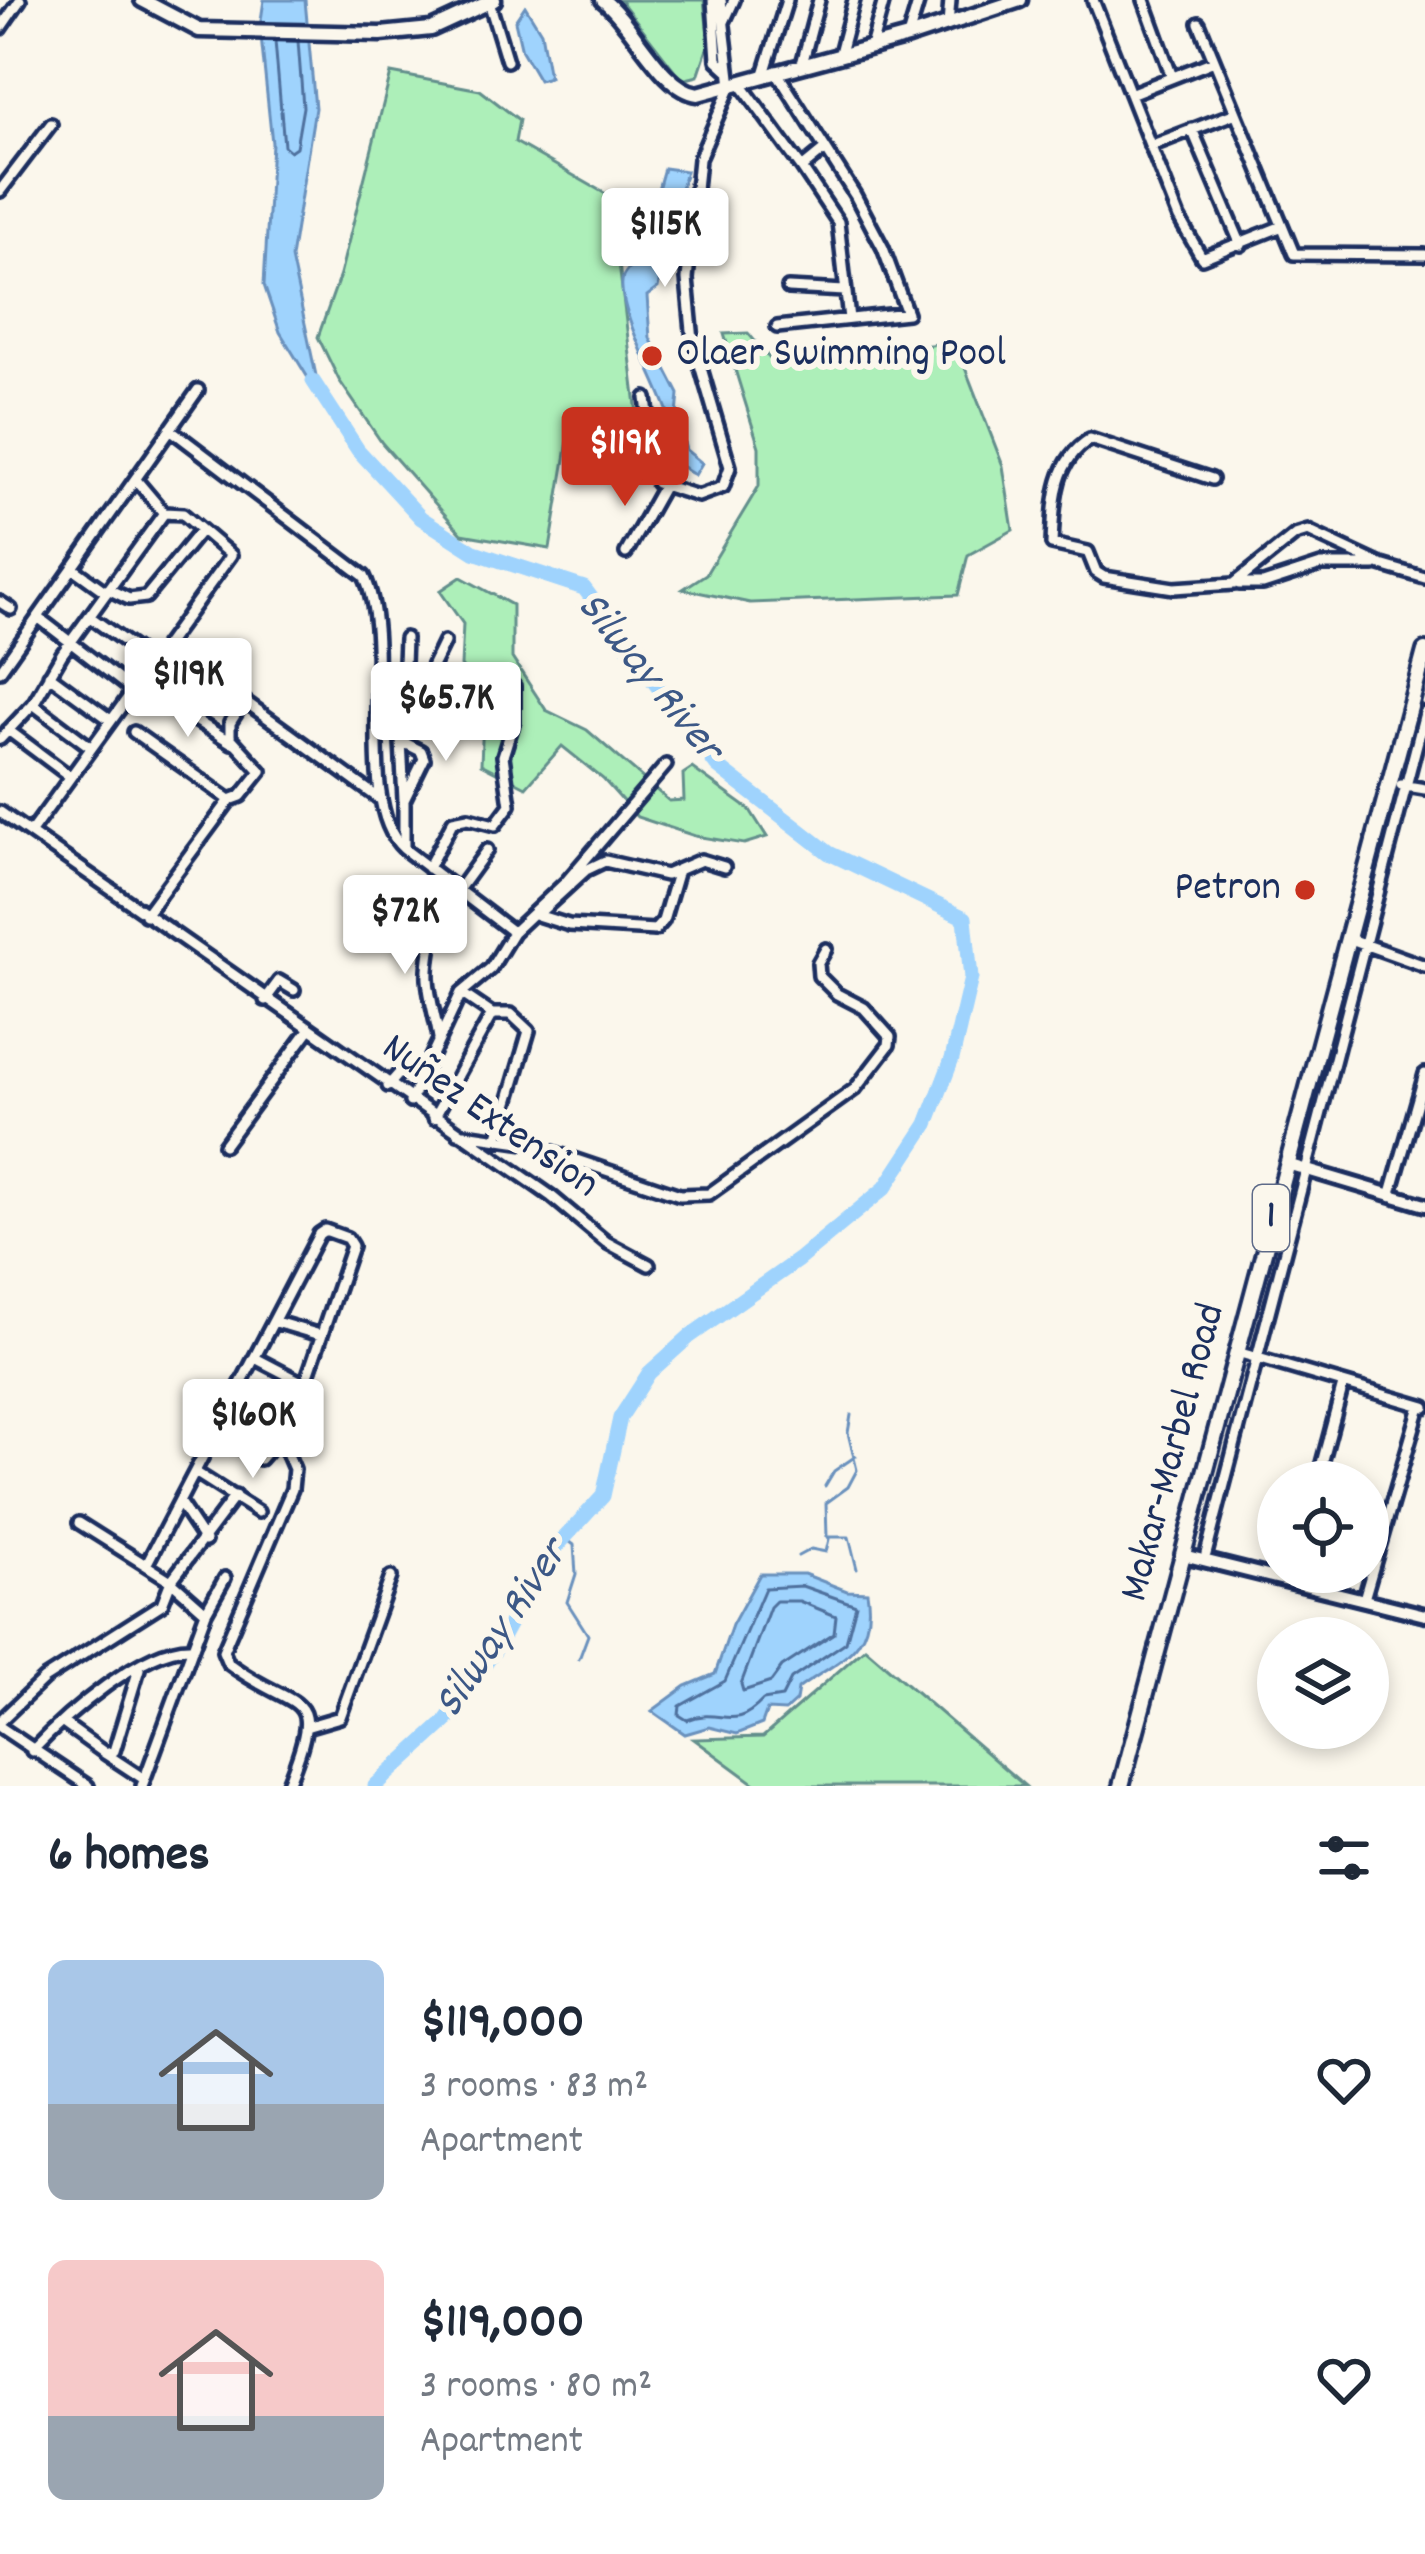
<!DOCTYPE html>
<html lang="en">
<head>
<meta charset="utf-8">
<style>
  :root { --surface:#fff; --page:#f2f2f3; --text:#1f2937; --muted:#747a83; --accent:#c8321e }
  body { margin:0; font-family:Dekko,sans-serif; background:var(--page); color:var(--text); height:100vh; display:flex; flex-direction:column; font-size:45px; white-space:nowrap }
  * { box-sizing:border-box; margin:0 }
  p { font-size:39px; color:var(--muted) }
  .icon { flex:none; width:66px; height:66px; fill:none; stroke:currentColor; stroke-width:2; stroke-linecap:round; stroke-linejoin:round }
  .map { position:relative; height:1786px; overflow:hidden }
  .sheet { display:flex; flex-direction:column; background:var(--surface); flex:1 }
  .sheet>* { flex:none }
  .buttons { position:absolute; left:1257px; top:1461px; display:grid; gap:24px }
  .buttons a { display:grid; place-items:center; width:132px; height:132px; border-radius:50%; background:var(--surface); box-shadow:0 6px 18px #0003; font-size:60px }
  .price { position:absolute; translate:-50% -102px; padding:0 27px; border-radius:12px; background:#fff; color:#222; font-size:39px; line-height:78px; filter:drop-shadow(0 3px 6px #0008) }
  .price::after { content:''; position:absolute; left:50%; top:72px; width:36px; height:27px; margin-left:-18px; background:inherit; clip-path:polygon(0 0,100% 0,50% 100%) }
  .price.on { background:var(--accent); color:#fff }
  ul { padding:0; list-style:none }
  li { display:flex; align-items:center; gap:36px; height:300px; padding:0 48px }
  li span { display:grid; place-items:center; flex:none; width:336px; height:240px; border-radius:18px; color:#555 }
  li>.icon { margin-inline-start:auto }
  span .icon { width:144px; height:144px; fill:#fffc; stroke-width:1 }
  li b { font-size:51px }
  h2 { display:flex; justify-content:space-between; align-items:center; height:144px; padding:0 48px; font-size:51px }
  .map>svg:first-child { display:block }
  .green { fill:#adefb9; stroke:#648f8c; stroke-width:3 }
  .water { fill:#9fd3fd; stroke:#6a91bd; stroke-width:3 }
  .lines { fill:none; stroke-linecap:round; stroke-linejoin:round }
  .shore { stroke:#50719e; stroke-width:3 }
  .stream { stroke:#6a91bd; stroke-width:3 }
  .river { stroke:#9fd3fd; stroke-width:15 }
  .minor-casing { stroke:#1b2f5e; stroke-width:18 }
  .tertiary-casing { stroke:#1b2f5e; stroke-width:20 }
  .secondary-casing { stroke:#1b2f5e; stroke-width:21 }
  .primary-casing { stroke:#1b2f5e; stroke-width:22 }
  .minor { stroke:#fbf7ec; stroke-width:9 }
  .tertiary { stroke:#fbf7ec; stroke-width:10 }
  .secondary { stroke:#fbf7ec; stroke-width:12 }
  .primary { stroke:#fbf7ec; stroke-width:14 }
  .poi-dot { fill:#c8321e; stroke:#fbf7ec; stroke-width:4.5 }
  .labels { text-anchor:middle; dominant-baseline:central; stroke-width:12; stroke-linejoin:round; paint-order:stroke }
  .shield { fill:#fbf7ec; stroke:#5e6b89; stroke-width:3 }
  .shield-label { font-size:39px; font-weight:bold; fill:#1b2f5e }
  .poi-label { font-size:42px; fill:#1b2f5e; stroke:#fbf7ec; text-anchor:start }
  .street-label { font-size:42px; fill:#1b2f5e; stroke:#fbf7ec }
  .water-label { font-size:45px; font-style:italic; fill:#3c5886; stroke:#fbf7ec }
</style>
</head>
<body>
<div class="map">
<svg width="1425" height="1786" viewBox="0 0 1425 1786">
  <rect width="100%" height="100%" fill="#fbf7ec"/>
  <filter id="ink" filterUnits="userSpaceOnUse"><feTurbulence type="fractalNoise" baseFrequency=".00833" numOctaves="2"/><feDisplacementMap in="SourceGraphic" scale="24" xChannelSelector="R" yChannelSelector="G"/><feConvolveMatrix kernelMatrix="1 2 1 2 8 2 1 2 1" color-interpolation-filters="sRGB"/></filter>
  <g filter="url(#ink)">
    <path class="green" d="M620,0H704L709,43L698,76L682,80Z
      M391,73L480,90L519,120L515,142L611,197L640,439L572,417L550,549L462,534L382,443L339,380L318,337L340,275Z
      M748,333L775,365L847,345L889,350L955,342L1003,466L1013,530L968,555L958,595L750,603L683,589L706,574L759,486V447L724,334Z
      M461,577L512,605V658L546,710L587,730L669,801L684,800L683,774L692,768L750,810L767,837L744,844L695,836L637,817L603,779L562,746L526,787L481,764L484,695L461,666L463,624L440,591Z
      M865,1648L1025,1786H758L694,1739L763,1737Z"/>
    <path class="water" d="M264,0H305L315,108L291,258L321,399L280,332L264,285L272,143L260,27Z
      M525,6L541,32L549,77L539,80L522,51L515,21Z
      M664,168L686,171L667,239L656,240L652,249L639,251L633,237L647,208L653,207Z
      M661,242H667L658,288L647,296L650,338L679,394L677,415L686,450L702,463L695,475C671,464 661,435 667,410C657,381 614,302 623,277C627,268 636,264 639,254L644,255V262H651Z
      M760,1574H804L847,1591L867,1592C877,1651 837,1660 798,1689L796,1701L785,1711L767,1710L762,1724L737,1734L709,1727L685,1734L652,1711L686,1686L715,1674L732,1625Z"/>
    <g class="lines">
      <path class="shore" d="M275,41L284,146L290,151L296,147L303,107L298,41
        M802,1586L856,1605L846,1642L791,1679L782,1697L763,1700C731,1734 722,1706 687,1720L679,1715L680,1706L725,1681L765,1588Z
        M799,1601L836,1616L834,1633L782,1667L771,1682L743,1691L741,1684L770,1607L776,1601Z"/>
      <path class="stream" d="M851,1415L848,1433L857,1470L848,1487L826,1503L827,1537H849L857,1569
        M825,1486L834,1471L856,1456
        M561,1535L574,1545L576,1574L567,1602L588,1635L579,1659
        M798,1556L811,1549L826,1552L829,1539
        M1204,1566L1425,1624"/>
      <path class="river" d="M313,381L358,450L421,518L474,552L584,588L717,766L829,853L965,918L971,978L952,1059L927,1124L885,1188L798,1260L690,1336L649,1373L620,1418L603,1496L545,1559L497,1647L445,1722L375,1786"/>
      <defs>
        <path id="minor" d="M713,0L717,60L729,71
          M1093,0L1179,218L1202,258L1280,227
          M1144,0L1172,77
          M489,2L507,61
          M724,22L734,0
          M1199,23L1294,254L1425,255
          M948,25L950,0
          M0,29L20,0
          M908,37L919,0
          M871,47L884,0
          M840,53L854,0
          M802,64L819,0
          M776,71L855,195L883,248L907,313L777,327
          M764,74L787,0
          M740,83L802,168
          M1130,94L1214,61
          M1192,129L1241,245
          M1150,146L1236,113
          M824,150L802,168L838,222L849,319
          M0,191L51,124
          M788,288L845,291
          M646,398L657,483L698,496L723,487L730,467L693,341L687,279L699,159L731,86L721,0
          M170,429L364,576C397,644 352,802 404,849
          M1212,479L1090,439C1053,462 1054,504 1052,544L1088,552L1096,572L1104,577L1174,588L1234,584L1295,535L1308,531L1381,565L1425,578
          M137,481L164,513
          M626,553L663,487
          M74,569L106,592
          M1239,584H1263L1321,565H1375
          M108,589L129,599L146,597L201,530
          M0,602L11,609
          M90,617L152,661
          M39,618L131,689
          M405,638L401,741L421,751L424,759L404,800V849L513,932
          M0,671L198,390
          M49,675L109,719
          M217,681L380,799
          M165,701L232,743
          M33,704L89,746
          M8,730L68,775
          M134,732L230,800L145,915
          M405,737L410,712L444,642
          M0,739L33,704L62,654L164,513
          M401,741L404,800
          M1401,785L1425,789
          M230,800L241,796L261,771L230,737V723L244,701
          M0,812L551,1196L606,1242L649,1265
          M30,833L231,555L183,514L164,513
          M428,868L453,821L468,818L495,825L510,805L503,756L514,721V686
          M458,890L487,850
          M414,897C445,922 426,946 428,979C429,998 436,1019 439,1038
          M537,915L586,870L605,861L666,875L701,860L724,867
          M537,915L569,925L655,930L663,921L678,870
          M1347,938L1425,966
          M265,1000L279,981L294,990
          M492,1014H511L529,1031L498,1136
          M388,1086L409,1062
          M410,1102L461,993L491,968L513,932L566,882L666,765
          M434,1118L492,1014L461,993
          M458,1133L526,1143L680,1195L709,1194L855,1089L889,1045L890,1037L864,1008L837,994L819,976L818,963L826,949
          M224,1145L308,1031
          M1391,1193L1425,1074
          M276,1322L320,1335
          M1237,1352L1425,1407
          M257,1359L305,1384
          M236,1397L287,1425
          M216,1434L260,1459L280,1436
          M195,1472L258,1512
          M1317,1482L1343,1385
          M179,1502L205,1541
          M79,1523L171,1581L206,1612L142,1786
          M1206,1554L1425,713
          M146,1565L319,1234L325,1230L347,1238L352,1246L305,1384L280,1436L294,1469L292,1489L223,1651L228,1663C298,1716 328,1684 287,1786
          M1364,1599L1420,1406
          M206,1612L225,1578
          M0,1721L44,1679L162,1604L171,1581L235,1496
          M63,1723L106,1754L114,1751L139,1669
          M309,1726L340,1717L391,1577
          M0,1727L88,1786
          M32,1751C64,1717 145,1645 192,1648
          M106,1754L144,1779"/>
        <path id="tertiary" d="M1287,1164L1425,1205
          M1183,1555L1425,1615"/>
        <path id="secondary" d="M142,0L199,30L381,34L431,29L494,0
          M603,0C633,23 662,90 698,94L908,37L1020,0"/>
        <path id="primary" d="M1121,1786L1425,651"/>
      </defs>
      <use href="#minor" class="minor-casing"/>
      <use href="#tertiary" class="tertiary-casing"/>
      <use href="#secondary" class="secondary-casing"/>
      <use href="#primary" class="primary-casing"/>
      <use href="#minor" class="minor"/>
      <use href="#tertiary" class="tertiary"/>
      <use href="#secondary" class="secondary"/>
      <use href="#primary" class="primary"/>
    </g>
  </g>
  <g class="poi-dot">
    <circle cx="652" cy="356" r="12"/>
    <circle cx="1305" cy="890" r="12"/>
  </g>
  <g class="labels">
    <rect class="shield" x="1253" y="1185" width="36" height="66" rx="9"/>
    <g class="shield-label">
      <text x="1271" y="1218">1</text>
    </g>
    <g class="poi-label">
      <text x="676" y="356">Olaer Swimming Pool</text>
      <text x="1281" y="890" text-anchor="end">Petron</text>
    </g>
    <g class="street-label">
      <text transform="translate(489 1118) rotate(35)">Nuñez Extension</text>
      <text transform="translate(1175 1453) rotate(-75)">Makar-Marbel Road</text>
    </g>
    <g class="water-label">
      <text transform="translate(648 678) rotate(51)">Silway River</text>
      <text transform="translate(503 1630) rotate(-56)">Silway River</text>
    </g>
  </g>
</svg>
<div class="buttons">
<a><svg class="icon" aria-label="locate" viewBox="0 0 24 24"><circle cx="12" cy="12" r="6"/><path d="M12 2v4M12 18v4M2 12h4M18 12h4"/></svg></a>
<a><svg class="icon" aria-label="layers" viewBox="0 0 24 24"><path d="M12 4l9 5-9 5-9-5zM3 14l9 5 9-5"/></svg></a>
</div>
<b class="price" style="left:665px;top:290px">$115K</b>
<b class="price on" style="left:625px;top:509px">$119K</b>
<b class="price" style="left:188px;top:740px">$119K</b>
<b class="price" style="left:446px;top:764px">$65.7K</b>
<b class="price" style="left:405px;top:977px">$72K</b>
<b class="price" style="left:253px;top:1481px">$160K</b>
</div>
<section class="sheet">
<h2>6 homes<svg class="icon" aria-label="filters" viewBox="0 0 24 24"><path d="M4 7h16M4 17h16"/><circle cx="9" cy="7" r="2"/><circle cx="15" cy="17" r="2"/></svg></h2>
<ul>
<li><span style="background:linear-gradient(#a9c7e8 60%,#9aa5b1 0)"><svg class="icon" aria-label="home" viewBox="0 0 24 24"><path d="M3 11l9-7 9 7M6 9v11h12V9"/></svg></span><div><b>$119,000</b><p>3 rooms · 83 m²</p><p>Apartment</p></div><svg class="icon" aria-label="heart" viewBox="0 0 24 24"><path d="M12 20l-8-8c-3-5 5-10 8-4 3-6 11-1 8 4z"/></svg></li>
<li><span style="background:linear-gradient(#f6c9c9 65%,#9aa5b1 0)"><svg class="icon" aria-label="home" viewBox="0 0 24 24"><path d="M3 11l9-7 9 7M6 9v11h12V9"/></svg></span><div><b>$119,000</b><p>3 rooms · 80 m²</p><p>Apartment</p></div><svg class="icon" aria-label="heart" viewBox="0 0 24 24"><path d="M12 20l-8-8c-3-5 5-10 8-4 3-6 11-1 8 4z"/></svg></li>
</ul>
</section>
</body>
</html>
